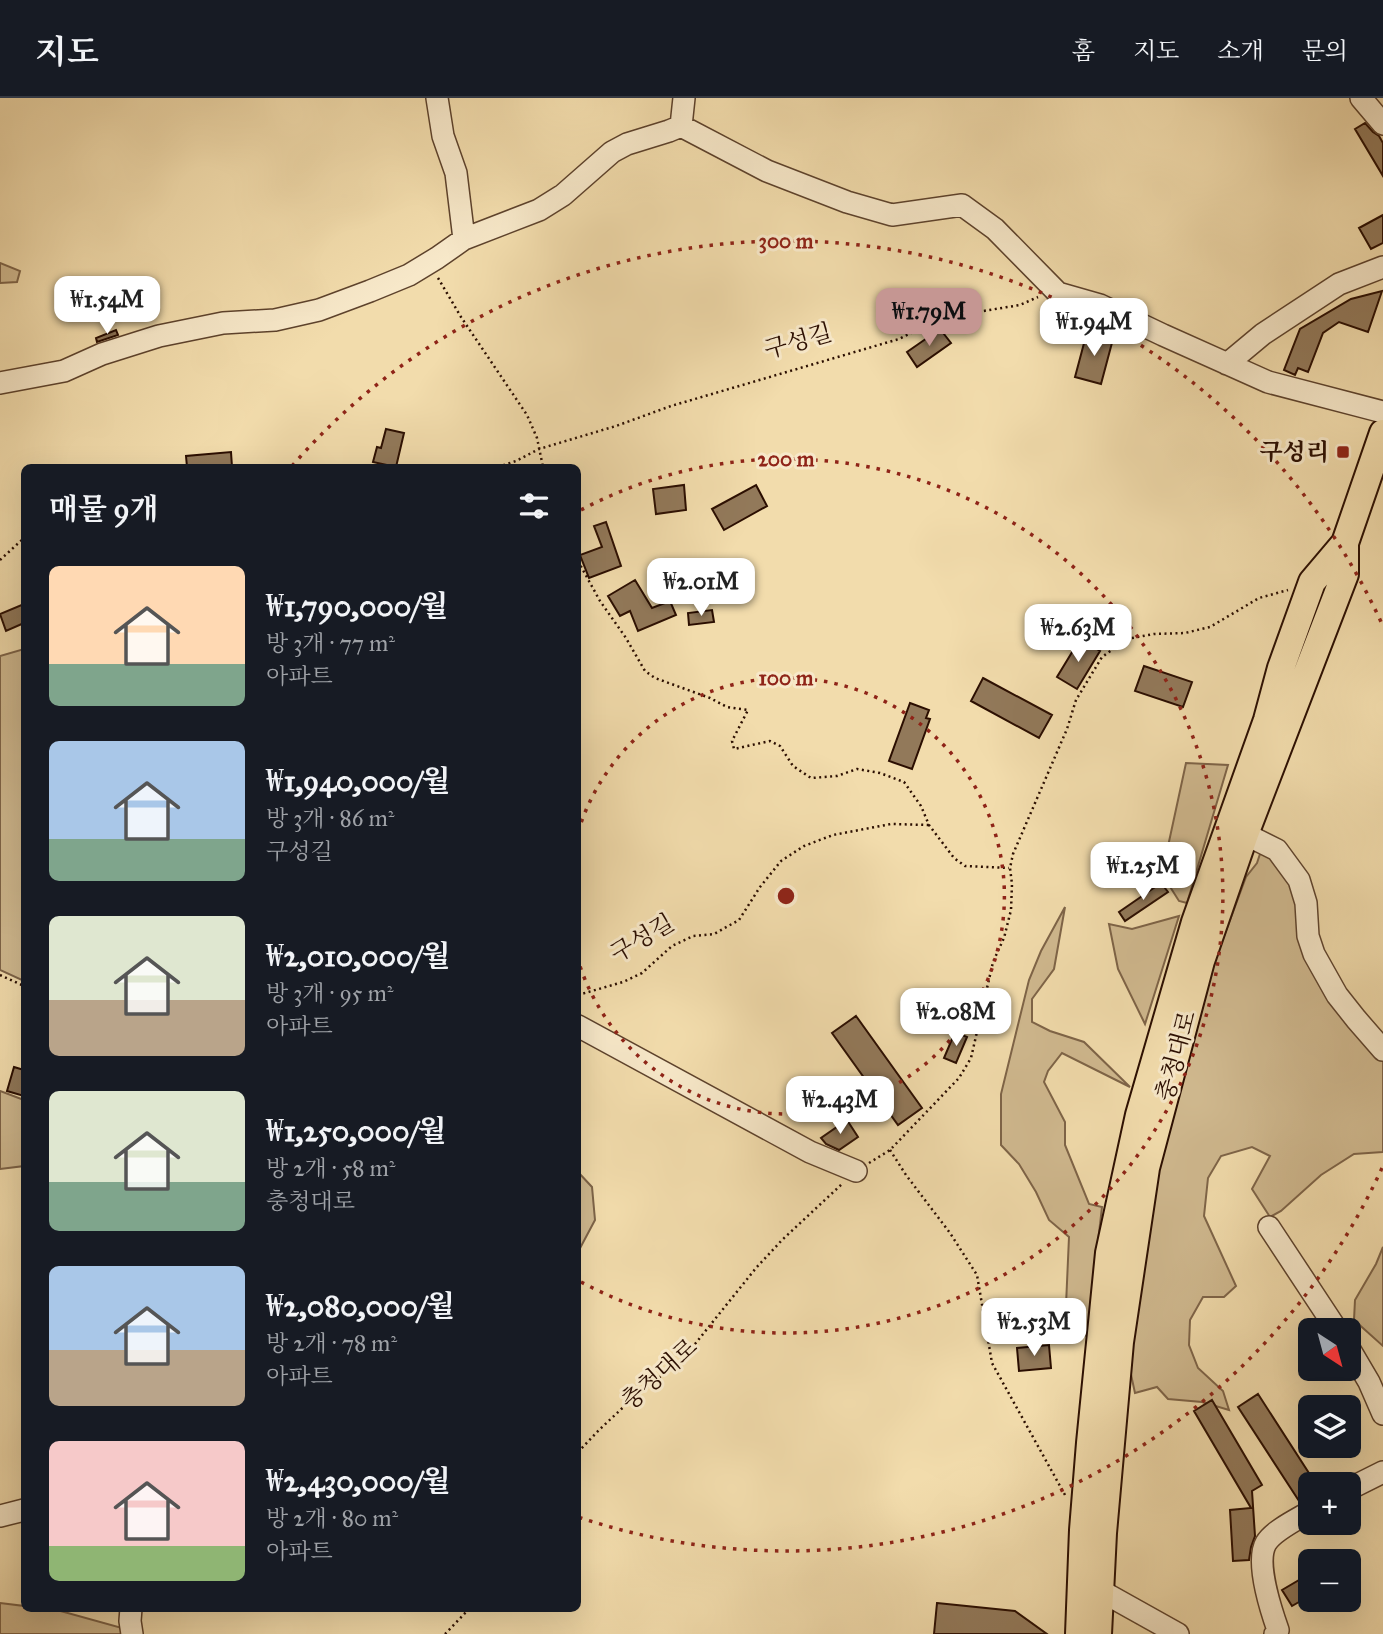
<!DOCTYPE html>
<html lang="ko">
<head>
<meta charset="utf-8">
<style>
  :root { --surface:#171b24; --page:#242831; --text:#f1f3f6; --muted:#9ea1a6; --line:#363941; --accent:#c59692 }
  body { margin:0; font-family:"IM FELL Great Primer","Noto Serif KR",serif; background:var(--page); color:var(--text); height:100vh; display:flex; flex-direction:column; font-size:26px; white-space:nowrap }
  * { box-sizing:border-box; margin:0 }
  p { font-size:23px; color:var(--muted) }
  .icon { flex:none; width:38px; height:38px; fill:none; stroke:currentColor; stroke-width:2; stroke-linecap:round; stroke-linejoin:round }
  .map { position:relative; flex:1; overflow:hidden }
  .side { position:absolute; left:21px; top:366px; width:560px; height:1148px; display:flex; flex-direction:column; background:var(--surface); border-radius:10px; box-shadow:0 7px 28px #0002 }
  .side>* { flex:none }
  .needle { width:46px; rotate:144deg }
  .fabs { position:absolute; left:1298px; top:1220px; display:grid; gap:14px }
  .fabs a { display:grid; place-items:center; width:63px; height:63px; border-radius:10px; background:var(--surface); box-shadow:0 7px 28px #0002; font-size:35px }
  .price { position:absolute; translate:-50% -60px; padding:0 16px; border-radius:14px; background:#fff; color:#222; font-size:23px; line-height:46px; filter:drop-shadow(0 2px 4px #0008) }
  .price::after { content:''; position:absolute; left:50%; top:42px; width:21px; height:16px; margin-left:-10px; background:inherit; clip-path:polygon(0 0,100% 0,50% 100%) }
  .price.selected { background:var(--accent); color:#111 }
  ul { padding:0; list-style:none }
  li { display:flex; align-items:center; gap:21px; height:175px; padding:0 28px }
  li span { display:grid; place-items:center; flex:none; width:196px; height:140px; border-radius:10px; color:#555 }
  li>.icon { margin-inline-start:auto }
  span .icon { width:84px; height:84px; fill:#fffc; stroke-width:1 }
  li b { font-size:30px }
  h2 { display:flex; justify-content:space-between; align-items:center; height:84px; padding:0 28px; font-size:30px }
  header { display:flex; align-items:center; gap:42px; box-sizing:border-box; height:98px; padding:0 35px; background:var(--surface); border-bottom:2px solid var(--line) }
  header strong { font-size:33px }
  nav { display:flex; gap:38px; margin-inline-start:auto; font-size:24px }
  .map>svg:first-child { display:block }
  .green { fill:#d0b98f; stroke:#7e6448; stroke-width:2 }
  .building { fill:#92795a; stroke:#2b0e01; stroke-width:2 }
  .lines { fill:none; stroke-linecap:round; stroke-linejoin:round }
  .minor-casing { stroke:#5d422c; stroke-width:24 }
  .major-casing { stroke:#2b0e01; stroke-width:30 }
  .path { stroke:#2b0e01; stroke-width:2.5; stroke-dasharray:2 3.5; stroke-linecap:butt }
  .minor { stroke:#f7e8c9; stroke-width:21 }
  .major { stroke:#f2dcac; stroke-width:26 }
  .ring { fill:none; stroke:#8f2418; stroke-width:3.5; stroke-dasharray:3.5 7 }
  .poi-dot { fill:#8f2418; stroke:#f7e8c9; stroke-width:2.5 }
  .labels { text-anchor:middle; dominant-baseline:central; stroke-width:6; stroke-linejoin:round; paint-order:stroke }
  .street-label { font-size:24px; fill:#2b0e01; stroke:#f7e8c9 }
  .poi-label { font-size:24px; font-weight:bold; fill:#2b0e01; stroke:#f7e8c9; text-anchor:end }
  .centre { fill:#8f2418; stroke:#f7e8c9; stroke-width:3.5 }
  .ring-label { font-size:21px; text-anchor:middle; font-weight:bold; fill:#8f2418; stroke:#f7e8c9; stroke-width:6; stroke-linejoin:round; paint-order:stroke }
</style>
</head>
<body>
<header>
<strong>지도</strong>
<nav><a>홈</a><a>지도</a><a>소개</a><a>문의</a></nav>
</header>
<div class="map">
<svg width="1383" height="1536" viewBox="0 0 1383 1536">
  <rect width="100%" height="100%" fill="#f2dcac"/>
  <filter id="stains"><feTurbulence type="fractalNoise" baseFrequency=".00286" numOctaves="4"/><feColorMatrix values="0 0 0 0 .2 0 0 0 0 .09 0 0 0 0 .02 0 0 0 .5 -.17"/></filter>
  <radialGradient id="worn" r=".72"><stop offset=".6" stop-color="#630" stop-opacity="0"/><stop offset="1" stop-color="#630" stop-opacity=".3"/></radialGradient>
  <path class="green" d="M0,165L20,173L17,184L0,185Z
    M24,551V883L0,872V558Z
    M1186,665L1228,667L1187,805L1179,803L1162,776Z
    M1262,750L1294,783L1301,834L1383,959V1054L1354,1056L1321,1077L1281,1113L1270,1119L1252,1091L1270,1058L1252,1049L1221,1058L1208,1080L1204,1118L1236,1188L1224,1199H1203L1190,1222L1189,1247L1198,1270L1223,1293L1229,1312L1202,1304L1168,1301L1157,1289L1135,1295L1130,1272L1143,1158L1157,1081L1172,1017L1192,947L1207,884L1246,779L1257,765Z
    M1065,809L1054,871L1032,901V924L1050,933L1084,944L1130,989L1062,955L1048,973L1044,984L1065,1024V1047L1089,1106L1102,1109L1087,1238L1063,1229L1066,1207L1069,1139L1049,1122L1036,1094L1019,1066L1001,1047V996L1029,882L1041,853Z
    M1179,818L1145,926L1118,871L1109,826L1132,831Z
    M0,993L24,1002V1068L0,1071Z
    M578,1074L592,1089L595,1122L578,1154Z
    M1383,1149V1248L1354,1222L1355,1202L1376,1166Z
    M0,1505L24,1508V1510L57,1512L122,1530L124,1536H0Z"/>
  <path class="building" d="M1365,25L1373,34L1379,38L1383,45V78L1355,31Z
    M1383,117V145L1371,151L1359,130Z
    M1382,193L1368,234L1339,224L1323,235L1308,274L1298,270L1295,277L1284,272L1300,231L1351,201Z
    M940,231L951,245L917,269L907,254Z
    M116,232L118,237L97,244L96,240Z
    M1087,234L1113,241L1101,286L1075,279Z
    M386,331L404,335L396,369L373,364L377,349L381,350Z
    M231,354L232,369H187L186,358Z
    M684,387L686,412L656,416L653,391Z
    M756,387L767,408L724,432L712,411Z
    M606,424L621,468L589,480L580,457L602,449L594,428Z
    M635,482L652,510L670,503L676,517L638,533L630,513L620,518L608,498Z
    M24,506V525L6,533L0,516Z
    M712,512L714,524L689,527L688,515Z
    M1080,541L1100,553L1077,591L1057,579Z
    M1144,568L1192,584L1183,609L1135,593Z
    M983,580L1052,617L1039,640L971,603Z
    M910,605L929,612L926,620L930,621L912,671L889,663Z
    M1161,785L1168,794L1125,823L1119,814Z
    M856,918L922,1010L898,1027L832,935Z
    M955,934L967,939L956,965L944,960Z
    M14,969L24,972V998L7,993Z
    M847,1022L858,1039L839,1052L826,1046L821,1040Z
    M1049,1247L1051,1270L1019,1273L1017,1250Z
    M1258,1296L1316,1386H1311V1396L1299,1403L1238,1309Z
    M1212,1302L1262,1387L1252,1393L1255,1438L1251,1449L1249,1462L1233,1463L1230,1412L1251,1410L1194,1313Z
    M1311,1475V1497L1292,1508L1282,1492Z
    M937,1505L1015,1513L1047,1536H934Z"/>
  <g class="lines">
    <defs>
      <path id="minor" d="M437,0L443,38L456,75L464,141
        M684,0L681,28L767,73L847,104L892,117L962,107L995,131L1058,195L1100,207L1163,237L1268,284L1383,314
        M1361,0L1383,26
        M1227,266L1263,236L1339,186L1383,169
        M0,285L64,273L102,256L159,238L223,225L275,222L319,212L370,193L409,177L437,160L464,141L539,112L563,97L612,54L627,46L669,33L681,28
        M1245,736L1277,752L1299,782L1306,805L1308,838L1314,856L1337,897L1356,921L1383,952
        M578,928L810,1054L856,1073
        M1269,1129L1337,1232
        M1349,1250L1369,1284L1383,1316
        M1349,1391L1383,1374
        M0,1418L24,1412
        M1101,1493L1178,1536
        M131,1510L130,1523L132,1536
        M1275,1536L1278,1532C1271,1512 1255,1464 1266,1445C1274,1432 1298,1421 1311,1413"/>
      <path id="major" d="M1079,1536L1083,1432L1090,1345L1109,1155L1139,1017L1195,824L1267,622L1281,570L1312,484L1345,445
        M1098,1536L1103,1435L1120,1244L1146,1070L1201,863L1245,736L1345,476V445L1383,335"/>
    </defs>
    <use href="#minor" class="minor-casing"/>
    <use href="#major" class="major-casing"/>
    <path class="path" d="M438,180L461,219L527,317L537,340L543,369
      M498,369L516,363L539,351L616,328L671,308L899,241L931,225L971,215L1020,207L1038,199
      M0,462L24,440
      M578,463L600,503L626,540L645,573L655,580L710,600L727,609L748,612L732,643L734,651L770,643L780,648L793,668L811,680L837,678L857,671L880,675L904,684L921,708L929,727L954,760L965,768L1009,770
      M0,877L24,888
      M578,897L623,884L642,875L672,848L693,838L714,836L739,822L760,789L781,763L804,748L833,737L891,726L929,727
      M890,1052L906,1077L950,1135L977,1177L992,1265L1065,1397
      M869,1065L890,1052L959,980L971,960L993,864L1004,840L1011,812L1012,786L1010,770L1013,756L1067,631L1076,602L1102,559L1127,541L1154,536L1185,535L1210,529L1259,500L1288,492
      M578,1354L599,1332L632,1301L679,1264L695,1246L756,1170L782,1142L842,1086
      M445,1536L470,1510"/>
    <use href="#minor" class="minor"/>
    <use href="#major" class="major"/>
  </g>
  <g class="ring">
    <path d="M578 734A218 218 0 1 1 578 862"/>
    <path d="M581 412A437 437 0 1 1 581 1184"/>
    <path d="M1382 1070A655 655 0 0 1 578 1419M292 368A655 655 0 0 1 1382 526"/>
  </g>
  <rect class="poi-dot" x="1336" y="347" width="14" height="14" rx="3.5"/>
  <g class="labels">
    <g class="street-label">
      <text transform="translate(798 243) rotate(-16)">구성길</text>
      <text transform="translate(642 840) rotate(-31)">구성길</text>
      <text transform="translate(1176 958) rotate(-75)">충청대로</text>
      <text transform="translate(659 1276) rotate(-42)">충청대로</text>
    </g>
    <g class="poi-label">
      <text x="1329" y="354">구성리</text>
    </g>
  </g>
  <circle cx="786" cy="798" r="10" class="centre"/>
  <g class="ring-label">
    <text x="786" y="150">300 m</text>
    <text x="786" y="368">200 m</text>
    <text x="786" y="587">100 m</text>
  </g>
  <rect width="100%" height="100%" filter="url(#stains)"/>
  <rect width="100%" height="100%" fill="url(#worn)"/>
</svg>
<div class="fabs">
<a><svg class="needle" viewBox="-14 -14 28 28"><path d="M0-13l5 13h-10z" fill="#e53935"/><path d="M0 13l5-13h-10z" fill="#9ea1a6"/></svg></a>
<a><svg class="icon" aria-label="layers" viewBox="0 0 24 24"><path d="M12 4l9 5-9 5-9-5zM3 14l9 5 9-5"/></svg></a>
<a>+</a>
<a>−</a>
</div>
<b class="price" style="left:107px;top:238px">₩1.54M</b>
<b class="price selected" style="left:929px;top:250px">₩1.79M</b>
<b class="price" style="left:1094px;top:260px">₩1.94M</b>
<b class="price" style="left:701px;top:520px">₩2.01M</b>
<b class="price" style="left:1078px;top:566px">₩2.63M</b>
<b class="price" style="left:1143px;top:804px">₩1.25M</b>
<b class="price" style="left:956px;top:950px">₩2.08M</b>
<b class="price" style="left:840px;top:1038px">₩2.43M</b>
<b class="price" style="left:1034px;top:1260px">₩2.53M</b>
<section class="side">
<h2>매물 9개<svg class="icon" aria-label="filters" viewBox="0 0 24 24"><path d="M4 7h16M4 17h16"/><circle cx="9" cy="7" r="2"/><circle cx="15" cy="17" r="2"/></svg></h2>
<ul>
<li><span style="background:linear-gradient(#ffd9b3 70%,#7fa58c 0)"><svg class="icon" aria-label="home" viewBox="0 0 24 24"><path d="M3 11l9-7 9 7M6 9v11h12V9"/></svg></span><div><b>₩1,790,000/월</b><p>방 3개 · 77 m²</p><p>아파트</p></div></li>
<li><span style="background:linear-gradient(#a9c7e8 70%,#7fa58c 0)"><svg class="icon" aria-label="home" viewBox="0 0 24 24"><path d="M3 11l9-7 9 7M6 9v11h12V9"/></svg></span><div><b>₩1,940,000/월</b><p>방 3개 · 86 m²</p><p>구성길</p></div></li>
<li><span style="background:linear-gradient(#dfe7d0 60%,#b9a48a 0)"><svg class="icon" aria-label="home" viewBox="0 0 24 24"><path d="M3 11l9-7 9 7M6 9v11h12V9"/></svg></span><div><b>₩2,010,000/월</b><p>방 3개 · 95 m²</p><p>아파트</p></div></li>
<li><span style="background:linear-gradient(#dfe7d0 65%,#7fa58c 0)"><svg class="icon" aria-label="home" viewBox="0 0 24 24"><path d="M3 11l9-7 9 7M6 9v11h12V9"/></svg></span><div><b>₩1,250,000/월</b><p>방 2개 · 58 m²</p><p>충청대로</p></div></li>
<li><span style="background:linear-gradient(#a9c7e8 60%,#b9a48a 0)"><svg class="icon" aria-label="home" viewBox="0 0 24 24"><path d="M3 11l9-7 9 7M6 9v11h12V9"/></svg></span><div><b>₩2,080,000/월</b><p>방 2개 · 78 m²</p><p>아파트</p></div></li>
<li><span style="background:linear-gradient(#f6c9c9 75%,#8fb573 0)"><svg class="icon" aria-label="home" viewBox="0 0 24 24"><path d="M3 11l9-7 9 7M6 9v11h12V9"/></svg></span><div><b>₩2,430,000/월</b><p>방 2개 · 80 m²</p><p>아파트</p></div></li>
</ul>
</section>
</div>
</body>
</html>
